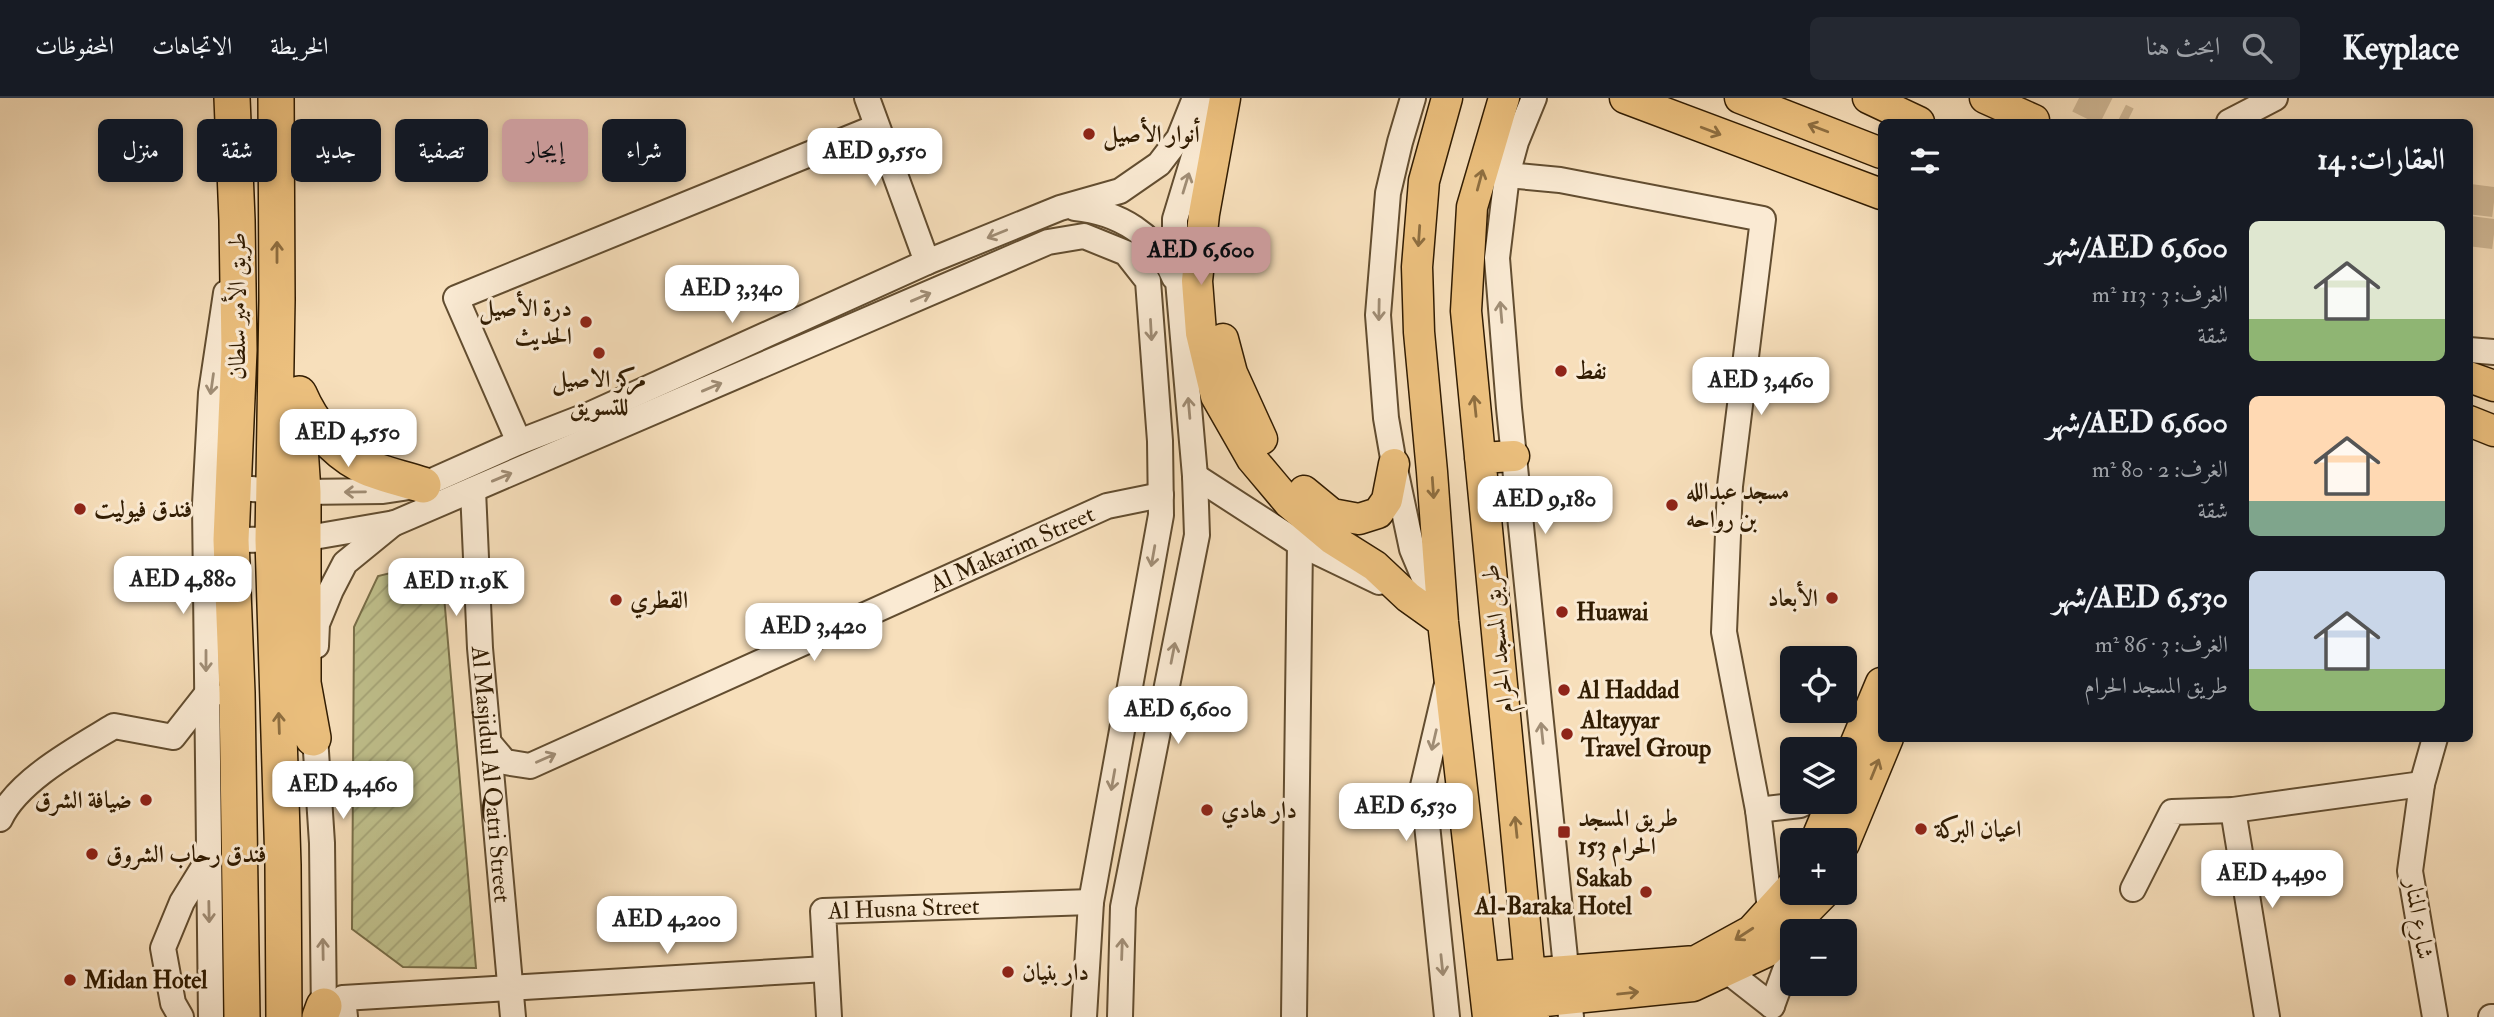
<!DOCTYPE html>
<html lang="ar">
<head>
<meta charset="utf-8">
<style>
  :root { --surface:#171b24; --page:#242831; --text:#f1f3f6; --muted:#9ea1a6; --line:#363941; --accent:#c59692 }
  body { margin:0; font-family:"IM FELL Double Pica",Amiri,serif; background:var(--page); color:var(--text); direction:rtl; height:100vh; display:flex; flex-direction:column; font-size:26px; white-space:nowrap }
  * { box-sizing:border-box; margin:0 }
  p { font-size:23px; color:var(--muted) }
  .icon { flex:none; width:38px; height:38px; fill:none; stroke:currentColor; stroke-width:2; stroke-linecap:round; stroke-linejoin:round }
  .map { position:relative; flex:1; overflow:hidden; direction:ltr }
  .drawer { position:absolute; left:1878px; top:21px; width:595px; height:623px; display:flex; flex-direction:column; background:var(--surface); border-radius:10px; box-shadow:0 4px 10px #0003; direction:rtl }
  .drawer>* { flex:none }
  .guide { position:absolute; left:21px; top:21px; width:665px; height:63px; direction:rtl; display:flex; gap:14px }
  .tools { position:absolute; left:1780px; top:548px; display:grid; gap:14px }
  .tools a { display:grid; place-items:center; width:77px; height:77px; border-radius:10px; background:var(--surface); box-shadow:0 4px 10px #0003; font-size:35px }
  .price { position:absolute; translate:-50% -60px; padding:0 16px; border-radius:14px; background:#fff; color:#222; font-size:23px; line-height:46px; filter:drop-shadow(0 2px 4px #0008) }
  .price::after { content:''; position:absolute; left:50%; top:42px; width:21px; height:16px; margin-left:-10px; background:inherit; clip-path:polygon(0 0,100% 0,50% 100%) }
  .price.selected { background:var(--accent); color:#111 }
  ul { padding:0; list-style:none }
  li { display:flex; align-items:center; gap:21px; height:175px; padding:0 28px }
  li span { display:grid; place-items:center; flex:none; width:196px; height:140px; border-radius:10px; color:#555 }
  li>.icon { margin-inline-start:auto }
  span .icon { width:84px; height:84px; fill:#fffc; stroke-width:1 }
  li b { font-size:30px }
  h2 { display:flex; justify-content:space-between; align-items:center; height:84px; padding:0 28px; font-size:30px }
  .tag { padding:0 24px; border-radius:10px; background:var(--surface); box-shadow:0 4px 10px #0003; font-size:24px; line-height:63px }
  .tag.selected { background:var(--accent); color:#111 }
  header { display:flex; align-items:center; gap:42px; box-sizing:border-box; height:98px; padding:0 35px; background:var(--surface); border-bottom:2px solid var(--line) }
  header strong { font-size:33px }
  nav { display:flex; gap:38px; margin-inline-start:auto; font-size:24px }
  .search { width:490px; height:63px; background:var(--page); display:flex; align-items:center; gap:18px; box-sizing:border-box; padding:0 24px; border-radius:10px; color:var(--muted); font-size:26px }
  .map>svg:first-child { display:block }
  .garden { fill:url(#garden-furrows); stroke:#786e48; stroke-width:2 }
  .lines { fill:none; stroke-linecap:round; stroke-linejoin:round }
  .major-tunnel { stroke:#cfb896; stroke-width:30; stroke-dasharray:30 15; stroke-linecap:butt }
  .minor-casing { stroke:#624d30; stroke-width:28 }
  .major-casing { stroke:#311c02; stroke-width:33 }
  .highway-casing { stroke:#311c02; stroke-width:38 }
  .minor { stroke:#faead3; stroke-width:24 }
  .major { stroke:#ecc07e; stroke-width:30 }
  .highway { stroke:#ecc07e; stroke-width:35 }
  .oneway { stroke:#8e6e40 }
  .oneway2 { stroke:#a08d75 }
  .poi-dot { fill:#8f2418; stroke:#faead3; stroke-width:2.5 }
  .labels { text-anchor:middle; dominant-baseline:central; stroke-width:6; stroke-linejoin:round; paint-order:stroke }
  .poi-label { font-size:24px; font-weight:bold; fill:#311c02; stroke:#faead3; text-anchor:start }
  .street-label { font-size:24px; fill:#311c02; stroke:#faead3 }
</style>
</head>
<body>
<header>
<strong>Keyplace</strong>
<div class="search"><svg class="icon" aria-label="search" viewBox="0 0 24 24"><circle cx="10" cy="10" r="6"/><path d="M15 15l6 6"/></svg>ابحث هنا</div>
<nav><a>الخريطة</a><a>الاتجاهات</a><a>المحفوظات</a></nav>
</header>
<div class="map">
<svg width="2494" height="919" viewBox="0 0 2494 919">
  <defs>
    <pattern id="garden-furrows" width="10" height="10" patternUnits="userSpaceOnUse" patternTransform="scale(1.75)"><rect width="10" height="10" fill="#c0c18d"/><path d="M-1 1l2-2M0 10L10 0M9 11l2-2" fill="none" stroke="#a5a578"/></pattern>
  </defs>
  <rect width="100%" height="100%" fill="#f7dfbb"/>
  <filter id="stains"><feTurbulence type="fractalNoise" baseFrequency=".00286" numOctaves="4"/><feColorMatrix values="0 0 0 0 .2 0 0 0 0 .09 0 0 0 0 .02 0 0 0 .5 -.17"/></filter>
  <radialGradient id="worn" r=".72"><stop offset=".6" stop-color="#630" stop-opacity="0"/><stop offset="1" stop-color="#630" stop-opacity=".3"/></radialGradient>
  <path class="garden" d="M441,463L476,870L403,869L352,831L354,529L378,478Z"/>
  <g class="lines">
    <path class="major-tunnel" d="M2079,0L2127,24
      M2469,101L2494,104
      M2469,133L2494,136"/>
    <defs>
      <g id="minor">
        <path d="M867,0L927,164"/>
        <path d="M1413,0L1400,44L1388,95L1378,217L1386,320L1394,366L1412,451L1438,513"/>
        <path d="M1534,0L1516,44L1507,77L1497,160L1509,310L1571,919"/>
        <path d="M2229,24L2275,0"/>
        <path d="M1507,77L1560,82L1763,121L1730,388L1724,534L1758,712L1770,811"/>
        <path d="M1075,110C1118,114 1157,137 1174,179"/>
        <path d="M2469,252L2494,254"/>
        <path d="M519,344L456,200L876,29"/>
        <path d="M1195,378L1300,446L1379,484"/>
        <path d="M234,390L303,394L383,393L423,387L519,344L591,316L927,164L1060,110L1120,93L1159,66L1179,40L1195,0"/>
        <path id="s1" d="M473,392L480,550L513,919"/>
        <path d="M231,442L302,441L395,425L1048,144L1084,138L1126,155L1148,183L1160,343L1161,417L1091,804L1084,919"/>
        <path d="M316,548L317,526L331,492L345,465L394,425"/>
        <path d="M1446,590L1423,688L1447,919"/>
        <path d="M314,623L322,745L324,919"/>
        <path id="s2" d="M489,645L505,664L530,668L1107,408L1161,397"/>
        <path d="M1758,712L1800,707L1806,704"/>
        <path d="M2233,712L2267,919"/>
        <path d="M0,721C18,682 78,650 114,628L173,639L206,597H212"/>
        <path d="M2133,791L2172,714L2233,712L2422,686"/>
        <path d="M1726,872L1772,908"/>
        <path d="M1772,908L1792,853"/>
        <path d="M181,919L173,905L163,850L182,804L208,762"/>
        <path d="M211,919L205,406L211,295L226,195"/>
        <path d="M345,919L343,900L826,871"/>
        <path id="s3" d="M829,919L823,813L1091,804"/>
        <path d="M1120,919L1123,809L1197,437L1195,378L1175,148V121L1195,55L1216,7"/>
        <path d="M1294,919L1300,446"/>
        <path d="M2435,919L2410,773L2422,686L2435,640"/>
        <path d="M2491,919H2494"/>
      </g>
      <path id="major" d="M1225,0L1204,116L1197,183L1201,235L1216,298L1252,361L1289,405L1332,441L1375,468L1408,499L1443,524
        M1447,0L1424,83L1417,169L1419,234L1432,374L1443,524L1488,919
        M1504,0L1472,109L1466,213L1534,919
        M1625,0L1881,96
        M1740,0L1881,55
        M1868,0L1919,24
        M1985,0L2034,22
        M1223,241L1232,275L1262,341
        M2469,279L2494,288
        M2469,323L2494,333
        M1480,360L1514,358
        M1304,393L1332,416L1359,421L1378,415L1387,402L1394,366
        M1844,673L1881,585
        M1816,742L1832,704
        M1844,746L1888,640
        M1484,879L1696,863L1751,833L1792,788
        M1487,909L1693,888L1766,854L1825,794"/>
      <path id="highway" d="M232,0L237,122L239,252L231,442L237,595L242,919
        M276,0L277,202L273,442L283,767L284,919
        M299,296C311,324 332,351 360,366C378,376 403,380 423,387
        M297,305L303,394V585L313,640
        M320,919L324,908"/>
    </defs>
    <use href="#minor" class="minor-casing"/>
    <use href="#major" class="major-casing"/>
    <use href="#highway" class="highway-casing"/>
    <use href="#minor" class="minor"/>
    <use href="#major" class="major"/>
    <use href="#highway" class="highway"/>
  </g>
  <defs><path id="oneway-shaft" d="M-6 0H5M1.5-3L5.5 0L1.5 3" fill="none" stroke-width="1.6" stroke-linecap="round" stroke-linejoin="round" transform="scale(1.75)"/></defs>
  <g class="oneway">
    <use href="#oneway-shaft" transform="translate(1818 30) rotate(-159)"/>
    <use href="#oneway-shaft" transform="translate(1711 33) rotate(21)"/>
    <use href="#oneway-shaft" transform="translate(1480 82) rotate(-75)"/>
    <use href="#oneway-shaft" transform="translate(1419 138) rotate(94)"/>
    <use href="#oneway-shaft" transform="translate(277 154) rotate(-90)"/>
    <use href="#oneway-shaft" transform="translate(1475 308) rotate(-96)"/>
    <use href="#oneway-shaft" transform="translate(1433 390) rotate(86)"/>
    <use href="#oneway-shaft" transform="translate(279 625) rotate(-92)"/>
    <use href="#oneway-shaft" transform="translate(1875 671) rotate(-68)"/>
    <use href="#oneway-shaft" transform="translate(1516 729) rotate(-96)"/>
    <use href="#oneway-shaft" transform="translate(1744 836) rotate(147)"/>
    <use href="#oneway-shaft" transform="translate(1628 895) rotate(-6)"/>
  </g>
  <g class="oneway2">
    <use href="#oneway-shaft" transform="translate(1186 85) rotate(-73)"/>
    <use href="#oneway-shaft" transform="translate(997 136) rotate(158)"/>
    <use href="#oneway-shaft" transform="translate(921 199) rotate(-23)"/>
    <use href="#oneway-shaft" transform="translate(1379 212) rotate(91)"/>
    <use href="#oneway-shaft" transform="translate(1501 214) rotate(-95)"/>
    <use href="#oneway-shaft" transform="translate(1151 232) rotate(87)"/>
    <use href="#oneway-shaft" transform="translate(212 286) rotate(98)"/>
    <use href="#oneway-shaft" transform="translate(712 289) rotate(-23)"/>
    <use href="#oneway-shaft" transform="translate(1189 310) rotate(-95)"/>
    <use href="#oneway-shaft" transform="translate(502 379) rotate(-23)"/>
    <use href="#oneway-shaft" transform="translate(355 394) rotate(179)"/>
    <use href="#oneway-shaft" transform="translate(1153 458) rotate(100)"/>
    <use href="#oneway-shaft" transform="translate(1173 555) rotate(-79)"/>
    <use href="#oneway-shaft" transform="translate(206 563) rotate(90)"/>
    <use href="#oneway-shaft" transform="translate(1542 635) rotate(-96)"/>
    <use href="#oneway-shaft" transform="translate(1434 642) rotate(103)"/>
    <use href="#oneway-shaft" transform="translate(546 660) rotate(-24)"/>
    <use href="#oneway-shaft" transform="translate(1113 682) rotate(100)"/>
    <use href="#oneway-shaft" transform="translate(209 814) rotate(89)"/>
    <use href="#oneway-shaft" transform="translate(323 851) rotate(-91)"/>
    <use href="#oneway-shaft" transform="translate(1122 851) rotate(-88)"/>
    <use href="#oneway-shaft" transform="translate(1442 867) rotate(84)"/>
  </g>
  <g class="poi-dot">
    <circle cx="1089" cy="36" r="7"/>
    <circle cx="586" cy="224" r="7"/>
    <circle cx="599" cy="255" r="7"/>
    <circle cx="1561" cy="273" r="7"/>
    <circle cx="1672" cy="407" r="7"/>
    <circle cx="80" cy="411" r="7"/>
    <circle cx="1832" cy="500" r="7"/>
    <circle cx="616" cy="502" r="7"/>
    <circle cx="1562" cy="514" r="7"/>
    <circle cx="1564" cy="592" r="7"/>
    <circle cx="1567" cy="636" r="7"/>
    <circle cx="146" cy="702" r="7"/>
    <circle cx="1207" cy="712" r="7"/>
    <circle cx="1921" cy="731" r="7"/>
    <rect x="1557" y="727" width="14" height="14" rx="3.5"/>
    <circle cx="92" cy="756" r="7"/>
    <circle cx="1646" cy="794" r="7"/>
    <circle cx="1008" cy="874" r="7"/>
    <circle cx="70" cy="882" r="7"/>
  </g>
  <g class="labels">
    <g class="poi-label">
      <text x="1103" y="36">أنوار الأصيل</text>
      <text x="572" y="210" text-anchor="end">درة الأصيل<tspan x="572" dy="28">الحديث</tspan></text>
      <text x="1575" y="273">نفط</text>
      <text x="599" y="281" text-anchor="middle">مركز الاصيل<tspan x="599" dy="28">للتسويق</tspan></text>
      <text x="1686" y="393">مسجد عبدالله<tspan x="1686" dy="28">بن رواحه</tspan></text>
      <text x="94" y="411">فندق فيوليت</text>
      <text x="1818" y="500" text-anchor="end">الأبعاد</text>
      <text x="630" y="502">القطري</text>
      <text x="1576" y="514">Huawai</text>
      <text x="1578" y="592">Al Haddad</text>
      <text x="1581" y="622">Altayyar<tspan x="1581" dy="28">Travel Group</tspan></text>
      <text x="132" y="702" text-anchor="end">ضيافة الشرق</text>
      <text x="1221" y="712">دار هادي</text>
      <text x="1578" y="720">طريق المسجد<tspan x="1578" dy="28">الحرام 153</tspan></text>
      <text x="1935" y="731">اعيان البركة</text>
      <text x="106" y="756">فندق رحاب الشروق</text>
      <text x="1632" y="780" text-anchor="end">Sakab<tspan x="1632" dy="28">Al-Baraka Hotel</tspan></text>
      <text x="1022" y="874">دار بنيان</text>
      <text x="84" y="882">Midan Hotel</text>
    </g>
    <g class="street-label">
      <text transform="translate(237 208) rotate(-90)">طريق الأمير سلطان</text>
      <text stroke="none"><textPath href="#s2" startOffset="579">Al Makarim Street</textPath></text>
      <text transform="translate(1498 541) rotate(-96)">طريق المسجد الحرام</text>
      <text stroke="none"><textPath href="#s1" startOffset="285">Al Masjidul Al Qatri Street</textPath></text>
      <text stroke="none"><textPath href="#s3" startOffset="187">Al Husna Street</textPath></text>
      <text transform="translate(2419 821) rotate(81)">شارع المنار</text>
    </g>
  </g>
  <rect width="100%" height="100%" filter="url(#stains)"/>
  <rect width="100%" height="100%" fill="url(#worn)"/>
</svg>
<div class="tools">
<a><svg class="icon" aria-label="locate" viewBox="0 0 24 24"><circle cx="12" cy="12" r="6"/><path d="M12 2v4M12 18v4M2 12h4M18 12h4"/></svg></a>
<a><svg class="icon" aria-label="layers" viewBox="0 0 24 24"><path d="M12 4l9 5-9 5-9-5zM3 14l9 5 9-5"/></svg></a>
<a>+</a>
<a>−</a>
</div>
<b class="price" style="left:875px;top:90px">AED 9,550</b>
<b class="price selected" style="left:1201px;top:189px">AED 6,600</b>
<b class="price" style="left:732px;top:227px">AED 3,340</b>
<b class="price" style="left:1761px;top:319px">AED 3,460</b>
<b class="price" style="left:348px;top:371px">AED 4,550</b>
<b class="price" style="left:1545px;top:438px">AED 9,180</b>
<b class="price" style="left:183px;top:518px">AED 4,880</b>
<b class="price" style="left:456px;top:520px">AED 11.9K</b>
<b class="price" style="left:814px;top:565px">AED 3,420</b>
<b class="price" style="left:1178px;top:648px">AED 6,600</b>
<b class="price" style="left:343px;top:723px">AED 4,460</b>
<b class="price" style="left:1406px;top:745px">AED 6,530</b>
<b class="price" style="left:2272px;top:812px">AED 4,490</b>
<b class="price" style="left:667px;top:858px">AED 4,200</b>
<div class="guide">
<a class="tag">شراء</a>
<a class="tag selected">إيجار</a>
<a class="tag">تصفية</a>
<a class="tag">جديد</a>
<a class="tag">شقة</a>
<a class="tag">منزل</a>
</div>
<section class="drawer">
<h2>العقارات: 14<svg class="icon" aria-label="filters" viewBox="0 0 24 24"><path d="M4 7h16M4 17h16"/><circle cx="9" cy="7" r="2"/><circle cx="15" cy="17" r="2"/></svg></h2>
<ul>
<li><span style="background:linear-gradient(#dfe7d0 70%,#8fb573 0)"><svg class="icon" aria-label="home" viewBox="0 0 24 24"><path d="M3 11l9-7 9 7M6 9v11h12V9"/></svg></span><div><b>AED 6,600/شهر</b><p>الغرف: 3 · 113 m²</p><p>شقة</p></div></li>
<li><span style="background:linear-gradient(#ffd9b3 75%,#7fa58c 0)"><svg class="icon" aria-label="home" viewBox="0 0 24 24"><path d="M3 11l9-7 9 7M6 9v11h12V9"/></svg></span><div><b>AED 6,600/شهر</b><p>الغرف: 2 · 80 m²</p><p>شقة</p></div></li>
<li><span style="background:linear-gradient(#c9d6e8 70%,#8fb573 0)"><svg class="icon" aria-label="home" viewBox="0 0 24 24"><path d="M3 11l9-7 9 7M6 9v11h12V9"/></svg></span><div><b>AED 6,530/شهر</b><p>الغرف: 3 · 86 m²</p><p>طريق المسجد الحرام</p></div></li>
</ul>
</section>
</div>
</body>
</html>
